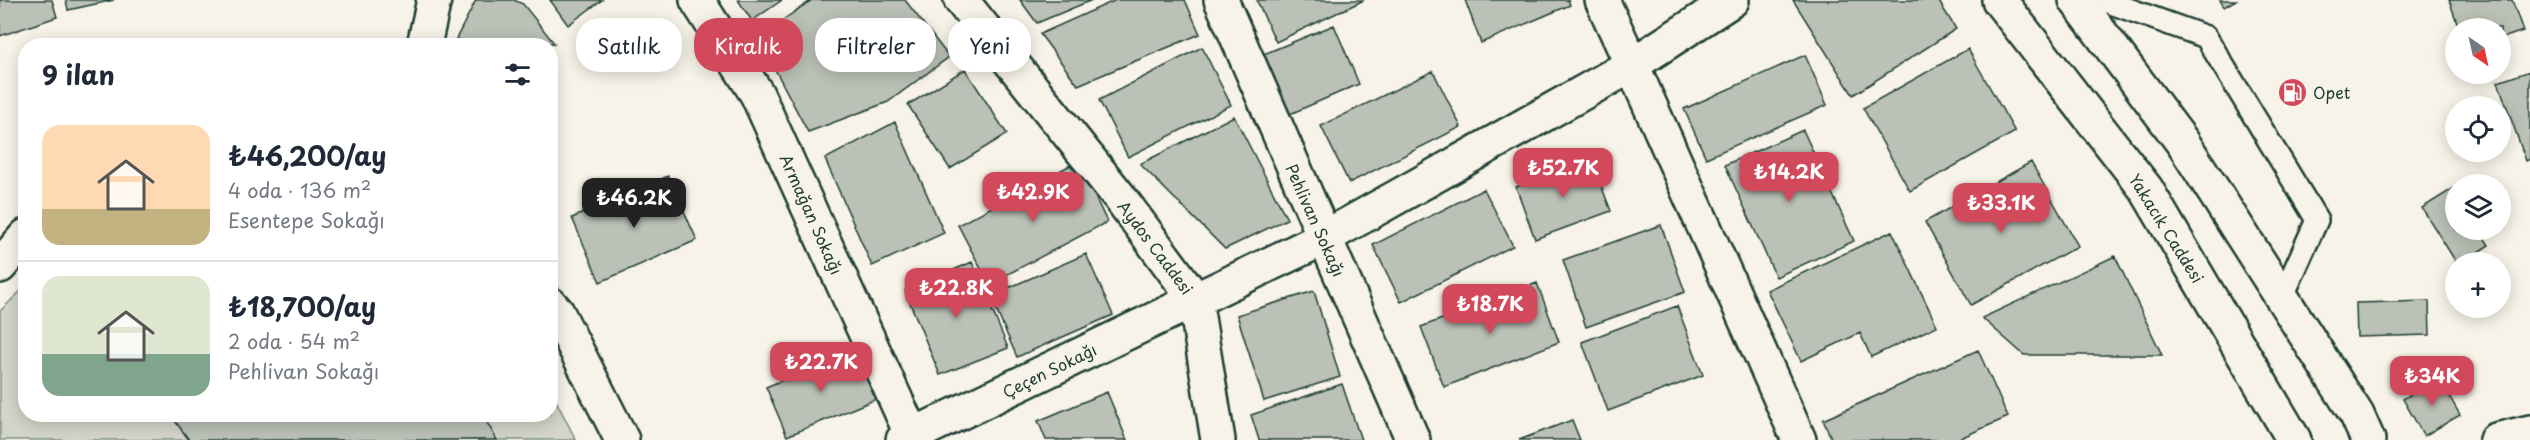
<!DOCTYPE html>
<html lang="tr">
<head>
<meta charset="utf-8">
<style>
  :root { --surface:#fff; --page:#f6f6f7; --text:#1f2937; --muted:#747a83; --line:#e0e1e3; --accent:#d1495b }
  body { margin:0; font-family:"Playpen Sans",sans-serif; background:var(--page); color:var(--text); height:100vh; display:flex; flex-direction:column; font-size:22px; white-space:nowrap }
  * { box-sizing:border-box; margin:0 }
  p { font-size:20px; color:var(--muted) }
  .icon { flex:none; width:33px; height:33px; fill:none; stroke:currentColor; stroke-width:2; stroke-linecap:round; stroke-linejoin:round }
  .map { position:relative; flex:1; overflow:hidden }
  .details { position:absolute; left:18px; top:38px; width:540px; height:384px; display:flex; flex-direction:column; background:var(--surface); border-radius:24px; box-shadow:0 3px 15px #0003 }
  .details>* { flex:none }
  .top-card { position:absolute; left:576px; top:18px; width:570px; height:54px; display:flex; gap:12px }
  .needle { width:39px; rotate:146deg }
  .tools { position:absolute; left:2445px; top:18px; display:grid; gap:12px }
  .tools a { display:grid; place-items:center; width:66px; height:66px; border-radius:50%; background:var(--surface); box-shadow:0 3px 15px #0003; font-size:30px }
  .price { position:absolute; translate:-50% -51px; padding:0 14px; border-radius:12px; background:var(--accent); color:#fff; font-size:20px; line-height:39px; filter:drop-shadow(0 2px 3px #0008) }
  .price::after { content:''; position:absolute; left:50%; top:36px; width:18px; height:14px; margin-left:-9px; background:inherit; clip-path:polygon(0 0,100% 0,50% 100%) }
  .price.current { background:#222; color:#fff }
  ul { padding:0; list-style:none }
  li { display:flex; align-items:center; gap:18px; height:150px; padding:0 24px }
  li+li { border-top:2px solid var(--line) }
  li span { display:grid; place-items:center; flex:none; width:168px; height:120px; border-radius:18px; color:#555 }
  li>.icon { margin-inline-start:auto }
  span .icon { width:72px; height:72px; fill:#fffc; stroke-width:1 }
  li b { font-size:26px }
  h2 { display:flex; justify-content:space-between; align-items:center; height:72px; padding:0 24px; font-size:26px }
  .tag { padding:0 21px; border-radius:24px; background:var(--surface); box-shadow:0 3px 15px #0003; font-size:21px; line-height:54px }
  .tag.current { background:var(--accent); color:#fff }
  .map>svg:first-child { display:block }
  .green { fill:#d3d5ca; stroke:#79897f; stroke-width:1.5 }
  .building { fill:#bbc1b6; stroke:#1f3d34; stroke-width:1.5 }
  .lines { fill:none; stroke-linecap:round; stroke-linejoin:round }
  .lane-casing { stroke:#1f3d34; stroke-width:26 }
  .street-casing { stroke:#1f3d34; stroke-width:38 }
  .secondary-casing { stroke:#1f3d34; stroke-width:38 }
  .lane { stroke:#f7f3e8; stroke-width:21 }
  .street { stroke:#f7f3e8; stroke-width:33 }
  .secondary { stroke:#f7f3e8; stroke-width:33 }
  .labels { text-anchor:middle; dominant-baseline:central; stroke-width:4.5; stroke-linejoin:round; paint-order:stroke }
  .poi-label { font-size:16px; fill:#1f3d34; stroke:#f7f3e8; text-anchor:start }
  .street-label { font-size:16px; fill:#1f3d34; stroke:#f7f3e8 }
</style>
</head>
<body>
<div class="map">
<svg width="2530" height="440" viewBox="0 0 2530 440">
  <rect width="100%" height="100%" fill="#f7f3e8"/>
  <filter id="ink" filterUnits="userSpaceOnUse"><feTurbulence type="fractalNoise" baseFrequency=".0167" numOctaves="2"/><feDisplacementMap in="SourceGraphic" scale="12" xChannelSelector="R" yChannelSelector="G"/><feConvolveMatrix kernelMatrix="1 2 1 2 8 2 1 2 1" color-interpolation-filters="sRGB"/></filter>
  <g filter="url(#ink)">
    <path class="green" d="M25,287L26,414H550L551,391L576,440H0V311Z"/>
    <path class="building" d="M0,0H52L57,17L0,36Z
      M66,0H114L68,10Z
      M476,0H514L523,4L554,43L469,45L456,39Z
      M550,0H602L568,25Z
      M738,0H782L752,21Z
      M812,0H905L949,57L888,102L808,132L758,37Z
      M1020,0H1092L1037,23Z
      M1116,0H1185L1200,34L1078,85L1040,34Z
      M1259,0H1364L1276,42L1257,1Z
      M1465,0H1568L1570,5L1481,43Z
      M1793,0H1938L1956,29L1853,95Z
      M2220,0H2236L2224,7Z
      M2449,0H2512L2523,31L2500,39V28H2459Z
      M1334,25L1359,84L1290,114L1264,54Z
      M1202,47L1231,105L1128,157L1099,100Z
      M1968,49L2015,132L1910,191L1863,108Z
      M1805,55L1827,105L1706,158L1684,109Z
      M965,69L1007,134L950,169L908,105Z
      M1433,71L1461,127L1349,183L1321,126Z
      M2530,71V159L2526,161L2498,82Z
      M1234,116L1287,219L1225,249L1140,164Z
      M895,122L944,233L872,266L825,159Z
      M1803,130L1854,241L1776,277L1725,165Z
      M1591,159L1611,211L1535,239L1516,187Z
      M1078,161L1107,222L989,284L958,225Z
      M2031,162L2078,246L1971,305L1925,222Z
      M668,176L697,240L600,282L572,218Z
      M2454,188L2456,230H2479L2489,245L2463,262H2456L2422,208Z
      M1484,189L1513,246L1401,302L1373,245Z
      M1661,225L1685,292L1586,327L1563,260Z
      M1892,231L1937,326L1871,357L1860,333L1801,361L1767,290Z
      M1086,254L1113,315L1017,357L990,296Z
      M2115,256L2162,355H2024L1982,318Z
      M972,262L1008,348L940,375L905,291Z
      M1537,283L1559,342L1444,387L1421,327Z
      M1314,291L1340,377L1264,401L1237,315Z
      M2429,301L2430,335L2357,337L2356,303Z
      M1677,306L1703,375L1608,411L1582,342Z
      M855,350L876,399L787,436L766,387Z
      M1978,350L2008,417L1956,440H1832L1823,420Z
      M2439,378L2460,415L2424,436L2403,399Z
      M1342,384L1361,440H1259L1251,415Z
      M1107,392L1127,440H1046L1038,421Z
      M170,414H482L497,440H189Z
      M1572,420L1580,440H1519Z"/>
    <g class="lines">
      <defs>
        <path id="lane" d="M2103,0L2206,37L2317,220L2282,298"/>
        <path id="street" d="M697,0L757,94L914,440
          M961,0L1118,195L1195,299L1218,440
          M1221,0L1413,440
          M1602,0L1632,65L1732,0
          M424,45L434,0
          M0,266L26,236
          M550,304L557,312L622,440
          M903,440L1324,238L1632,65L1799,440
          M2496,440L2530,432"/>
        <path id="secondary" d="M1999,0L2146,189L2294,440
          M2076,0L2183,143L2357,415L2368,440"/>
      </defs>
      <use href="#lane" class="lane-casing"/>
      <use href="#street" class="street-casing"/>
      <use href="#secondary" class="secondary-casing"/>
      <use href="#lane" class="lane"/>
      <use href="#street" class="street"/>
      <use href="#secondary" class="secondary"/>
    </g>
  </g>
  <defs>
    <symbol id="fuel-disc" viewBox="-11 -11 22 22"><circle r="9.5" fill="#d1495b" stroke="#f7f3e8"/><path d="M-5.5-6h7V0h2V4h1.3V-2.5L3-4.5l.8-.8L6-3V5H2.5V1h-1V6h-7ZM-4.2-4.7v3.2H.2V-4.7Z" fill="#fff"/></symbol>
  </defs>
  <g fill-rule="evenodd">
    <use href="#fuel-disc" x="2276" y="76" width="33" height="33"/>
  </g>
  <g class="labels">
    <g class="poi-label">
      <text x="2313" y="92">Opet</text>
    </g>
    <g class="street-label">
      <text transform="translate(812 214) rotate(66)">Armağan Sokağı</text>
      <text transform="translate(1316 220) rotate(66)">Pehlivan Sokağı</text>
      <text transform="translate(2167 228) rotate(58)">Yakacık Caddesi</text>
      <text transform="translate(1156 247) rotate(53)">Aydos Caddesi</text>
      <text transform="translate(1049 370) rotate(-26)">Çeçen Sokağı</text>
    </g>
  </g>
</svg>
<div class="tools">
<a><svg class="needle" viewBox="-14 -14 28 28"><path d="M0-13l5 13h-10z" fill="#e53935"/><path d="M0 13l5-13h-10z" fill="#747a83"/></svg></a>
<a><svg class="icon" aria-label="locate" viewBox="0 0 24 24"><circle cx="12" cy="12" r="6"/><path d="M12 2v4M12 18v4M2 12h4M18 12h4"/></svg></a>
<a><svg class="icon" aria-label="layers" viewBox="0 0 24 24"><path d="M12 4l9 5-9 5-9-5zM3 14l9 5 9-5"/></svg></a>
<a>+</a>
</div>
<b class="price" style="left:1563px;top:199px">₺52.7K</b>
<b class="price" style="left:1789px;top:203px">₺14.2K</b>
<b class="price" style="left:1033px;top:223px">₺42.9K</b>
<b class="price current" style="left:634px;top:229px">₺46.2K</b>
<b class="price" style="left:2001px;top:234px">₺33.1K</b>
<b class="price" style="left:956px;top:319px">₺22.8K</b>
<b class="price" style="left:1490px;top:335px">₺18.7K</b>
<b class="price" style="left:821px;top:393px">₺22.7K</b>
<b class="price" style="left:2432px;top:407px">₺34K</b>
<div class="top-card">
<a class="tag">Satılık</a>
<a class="tag current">Kiralık</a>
<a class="tag">Filtreler</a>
<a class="tag">Yeni</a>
</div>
<section class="details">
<h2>9 ilan<svg class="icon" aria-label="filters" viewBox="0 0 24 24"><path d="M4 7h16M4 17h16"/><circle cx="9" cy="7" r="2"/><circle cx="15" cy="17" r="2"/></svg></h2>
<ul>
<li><span style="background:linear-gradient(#ffd9b3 70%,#c2b280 0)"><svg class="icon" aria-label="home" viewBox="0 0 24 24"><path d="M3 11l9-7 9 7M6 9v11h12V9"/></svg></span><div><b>₺46,200/ay</b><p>4 oda · 136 m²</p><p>Esentepe Sokağı</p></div></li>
<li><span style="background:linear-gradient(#dfe7d0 65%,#7fa58c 0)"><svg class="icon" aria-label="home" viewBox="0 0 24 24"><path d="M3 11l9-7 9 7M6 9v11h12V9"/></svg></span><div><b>₺18,700/ay</b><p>2 oda · 54 m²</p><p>Pehlivan Sokağı</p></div></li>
</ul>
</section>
</div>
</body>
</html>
